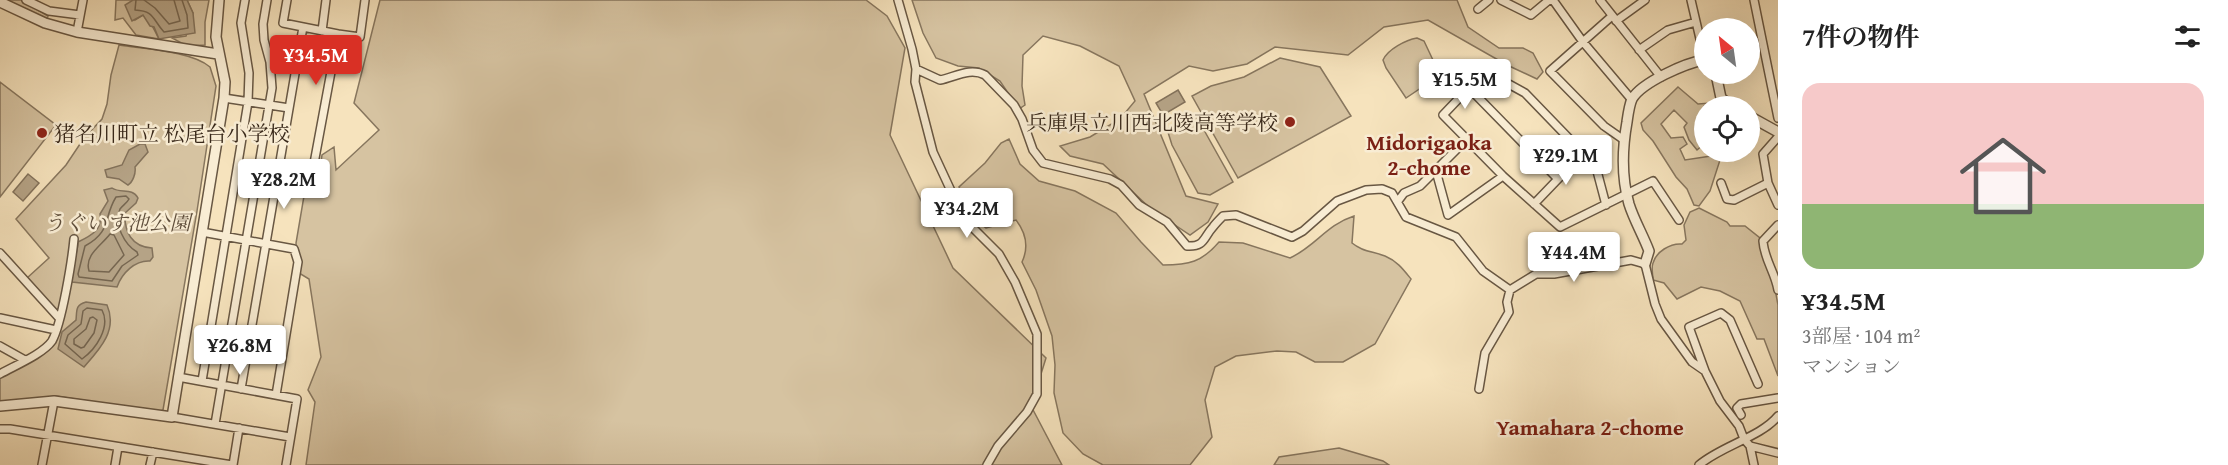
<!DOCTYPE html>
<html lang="ja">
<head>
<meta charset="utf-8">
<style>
  :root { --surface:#fff; --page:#f2f2f2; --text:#222; --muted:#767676; --accent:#d93025 }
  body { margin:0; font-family:"Gentium Book Plus","Noto Serif JP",serif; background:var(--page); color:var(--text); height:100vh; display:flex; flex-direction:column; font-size:22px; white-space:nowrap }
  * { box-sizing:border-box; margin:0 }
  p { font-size:20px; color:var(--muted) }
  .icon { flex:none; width:33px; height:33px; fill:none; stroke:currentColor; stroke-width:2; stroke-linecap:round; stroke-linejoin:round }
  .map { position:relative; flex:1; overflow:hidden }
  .details { display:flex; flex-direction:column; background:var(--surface); width:450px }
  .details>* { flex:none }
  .needle { width:39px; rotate:331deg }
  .fabs { position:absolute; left:1694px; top:18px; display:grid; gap:12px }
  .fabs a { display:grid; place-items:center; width:66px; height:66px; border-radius:50%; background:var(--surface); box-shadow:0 6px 24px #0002; font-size:30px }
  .price { position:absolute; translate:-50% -51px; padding:0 14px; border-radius:6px; background:#fff; color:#222; font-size:20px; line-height:39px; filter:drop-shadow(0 2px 3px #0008) }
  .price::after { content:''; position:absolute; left:50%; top:36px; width:18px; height:14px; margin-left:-9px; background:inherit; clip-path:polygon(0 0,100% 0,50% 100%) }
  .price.active { background:var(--accent); color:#fff }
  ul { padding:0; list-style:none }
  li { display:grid; align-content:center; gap:12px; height:318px; padding:0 24px }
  li span { display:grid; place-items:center; height:186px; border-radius:18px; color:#555 }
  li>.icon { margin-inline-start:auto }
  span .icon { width:108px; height:108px; fill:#fffc; stroke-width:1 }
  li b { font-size:26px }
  h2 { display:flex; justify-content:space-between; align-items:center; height:72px; padding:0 24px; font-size:26px }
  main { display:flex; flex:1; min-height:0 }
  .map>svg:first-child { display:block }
  .green { fill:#d6c3a1; stroke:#87765e; stroke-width:1.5 }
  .water { fill:#b5a386; stroke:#83725b; stroke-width:1.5 }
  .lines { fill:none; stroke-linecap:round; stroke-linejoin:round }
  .shore { stroke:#766650; stroke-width:1.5 }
  .minor-casing { stroke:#685743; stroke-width:10 }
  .tertiary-casing { stroke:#685743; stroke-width:12 }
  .minor { stroke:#f9edd4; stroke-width:7 }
  .tertiary { stroke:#f9edd4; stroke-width:9 }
  .poi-dot { fill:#8f2418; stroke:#f9edd4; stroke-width:2 }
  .labels { text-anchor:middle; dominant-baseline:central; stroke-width:5; stroke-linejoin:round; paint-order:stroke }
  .poi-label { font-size:21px; fill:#38281a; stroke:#f9edd4; text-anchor:end }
  .park-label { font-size:21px; font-style:italic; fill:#604f3c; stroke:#f9edd4 }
  .neighbourhood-label { font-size:22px; font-weight:bold; fill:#7a1f14; stroke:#f9edd4 }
</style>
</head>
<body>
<main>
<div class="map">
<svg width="1778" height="465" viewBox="0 0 1778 465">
  <rect width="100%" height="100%" fill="#f6e3bd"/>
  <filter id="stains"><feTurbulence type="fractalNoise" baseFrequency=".00333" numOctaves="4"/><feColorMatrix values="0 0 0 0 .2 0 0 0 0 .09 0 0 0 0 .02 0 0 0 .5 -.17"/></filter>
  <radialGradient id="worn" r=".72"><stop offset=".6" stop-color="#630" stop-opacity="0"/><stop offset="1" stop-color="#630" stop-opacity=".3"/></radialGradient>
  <path class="green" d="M3,0H21L48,16L47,19Z
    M116,0H133L131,2L135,20L143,15C152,22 154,30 159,39L136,35L123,18L115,20Z
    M187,0H209L205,22V45L187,46L172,38L186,36L193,13Z
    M380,0H866L887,16L905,48L890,135L953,268L1046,358L1031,406L1062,465H306L315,402L308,390L321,357L309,279L299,273L296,243L305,190L318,183L322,155L334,147L336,170L379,130L354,103Z
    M912,0H1457L1468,27L1499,48H1523L1533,53L1543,72L1537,79L1507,65L1428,20L1384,27L1348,55L1275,47L1247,64L1213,71L1189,66L1144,94L1186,196L1218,204L1208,222L1190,235L1151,209L1103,164L1070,156L1060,146L1090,137L1120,119L1135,101L1119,66L1080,46L1043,36L1023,55L1022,86L1025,105L1019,109L1000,81L979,68L958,66L936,58L923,33Z
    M1417,38L1424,41L1440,75L1406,98L1386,68L1383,60C1388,49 1406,40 1417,38Z
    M119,45C143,49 192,51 210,67L216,86L197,211L163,410L159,412L56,396L0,403V378L37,358L52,346L59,314L27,278L49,258L16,219L66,165L84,138L102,119L107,104L111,75Z
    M1280,58L1320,67L1351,116L1238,178L1192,96L1211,86L1244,77Z
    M0,82L56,125L0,197Z
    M1678,87L1698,104L1711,103L1719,106H1704V144L1697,150L1689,140L1684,127L1687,123L1674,110L1661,124L1671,138L1683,137L1687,144L1680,149L1685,160L1711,156L1717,152L1721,157L1710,191L1699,206L1694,205L1687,189L1676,177L1653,141L1643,130L1641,123Z
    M1195,114L1233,182L1210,195L1198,193L1172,145L1167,129Z
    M1009,139L1020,164L1039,181L1075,191L1116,213L1141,242L1163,265C1189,265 1202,262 1219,242L1243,243L1290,258C1316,246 1326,225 1354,216L1352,243C1363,252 1372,251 1385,256C1397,261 1403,269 1411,279L1375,344L1343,362H1315L1296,352L1277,351L1236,356L1215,367L1205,400L1212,437L1190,465H1103L1083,454L1063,433L1054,393L1055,365L1052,336L1036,290L1022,262C1029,247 1026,233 1016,220L986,228L978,222L959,187L985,163L1001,143Z
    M1699,208L1727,222L1730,226H1745L1760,238L1764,260L1773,278L1778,305V376L1764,339H1757L1740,301L1720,291L1701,287L1677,299L1664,283L1653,280C1653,275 1651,268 1653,263C1656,252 1670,243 1682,244L1686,240L1684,225L1690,212Z
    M1339,448L1383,461L1389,465H1274L1279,457Z"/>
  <path class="water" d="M133,0H187L193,13L195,33L159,39L154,27L150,26L143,15L132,21L125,5Z
    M1178,90L1185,102L1163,115L1156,103Z
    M140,144H145L148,152L135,167C136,173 133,182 128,185L119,179L107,177L105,170L122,165L129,150Z
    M28,174L39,183L23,201L13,192Z
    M112,188C121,194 132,187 138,198L136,203L125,213C124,232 132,247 152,248L153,257L150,261C135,260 122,273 117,287L72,282C69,269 78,255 78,242C90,236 103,230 100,214L108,201L104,190Z
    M86,302L107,305C118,330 100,349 84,367L58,349L62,332L76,320C77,311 75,305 86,302Z"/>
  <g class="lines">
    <path class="shore" d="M136,0L135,10C155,11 152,19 164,32L188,28L187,15L182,0
      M144,0L155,8L169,24L180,21L174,0
      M116,197L126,196L129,199C127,203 123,205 120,209C113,224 125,245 137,252L138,255L122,266L112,281L79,277L78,274L85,246C112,231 103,218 116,197Z
      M110,234L114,235L124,255L109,272L89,271C84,255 102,245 110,234Z
      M87,308L102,310C111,327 96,349 82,359L65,344L68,335L81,324L83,311Z
      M93,317L97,320L94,333L84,347L81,348L74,344V339L86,329L90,318Z"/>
    <defs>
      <path id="minor" d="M26,0L49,11L80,15
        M287,0L283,23L338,34
        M898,0L912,49L916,69L915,82L933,152L964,219L999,254L1015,282L1037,334V394L1027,412L998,446L987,465
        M1501,0L1531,15L1549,0
        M1553,0L1583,42L1632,100
        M1600,0L1661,77
        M1691,0L1704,56
        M1754,0L1778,118
        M1478,9L1489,0
        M1612,16L1550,71L1604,126L1624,140
        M1616,21L1645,0
        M322,31L326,0
        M77,32L83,0
        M1639,50L1668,30L1696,22
        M916,69L940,80C955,77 970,67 985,75L1014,105L1022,119L1033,150L1043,163L1110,179L1121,185L1139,205L1167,222L1187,246C1205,247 1203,238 1213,227C1216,223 1220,219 1223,216L1236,215L1292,237L1303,231L1337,201L1366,190L1382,189L1392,193L1406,217L1456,237L1483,271L1510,290
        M1469,88L1557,178
        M224,98L289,108
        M1778,137L1763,154L1768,183L1778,205
        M1436,171L1448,215L1503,176
        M276,180L310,185L338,34L360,37L365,0
        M1721,183L1727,199L1734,200L1768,183
        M1398,201L1404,193L1420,186L1466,140
        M1534,204L1583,153
        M1606,205L1597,171L1583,153L1525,93L1485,71L1443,115L1503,176L1560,227L1653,181L1679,220
        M1778,225L1763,241C1764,259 1775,272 1778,290
        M202,232L294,249L298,262L276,395
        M0,253L59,318
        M1510,290L1536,274H1554L1631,260L1645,264L1655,304L1661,319L1692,362L1705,371L1720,401L1739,426L1744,439L1750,446L1754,465
        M0,318L56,330
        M0,346L25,360
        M1705,371L1689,327L1721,313L1730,320L1758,384
        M0,374C14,366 43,354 52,341C62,323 72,260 74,239
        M178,377L297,399L286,465
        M202,381L248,102L249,73L241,23L245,0
        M241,389L303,27
        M1479,389L1485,353L1509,312L1507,302L1510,290
        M1741,415L1737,408L1741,404L1778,398
        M172,417L290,437
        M215,424L272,88L270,62L264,40L263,24L267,0
        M0,429H10L232,465
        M1750,446L1778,453
        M42,465L54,401
        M115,465L118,447
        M150,465L153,452
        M233,465L239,428
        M1699,465C1721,446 1761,437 1778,416"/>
      <path id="tertiary" d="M0,2L45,23L77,32L218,54
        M1716,74L1721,98L1732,106
        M1749,116L1778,132
        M1645,264L1649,251C1643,235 1634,220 1629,204C1621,176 1622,150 1627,122C1628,115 1629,106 1632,99C1642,82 1686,63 1704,60
        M0,406L54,401L172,417L224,98L225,82L216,37L219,0"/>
    </defs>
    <use href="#minor" class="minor-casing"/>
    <use href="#tertiary" class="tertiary-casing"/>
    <use href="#minor" class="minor"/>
    <use href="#tertiary" class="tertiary"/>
  </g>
  <g class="poi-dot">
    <circle cx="1290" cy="122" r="6"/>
    <circle cx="42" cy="133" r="6"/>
  </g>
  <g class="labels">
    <g class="poi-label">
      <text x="1278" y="122">兵庫県立川西北陵高等学校</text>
      <text x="54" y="133" text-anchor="start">猪名川町立 松尾台小学校</text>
    </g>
    <g class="park-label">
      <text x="117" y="222">うぐいす池公園</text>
    </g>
    <g class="neighbourhood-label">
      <text x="1429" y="142">Midorigaoka<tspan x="1429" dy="25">2-chome</tspan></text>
      <text x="1590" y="427">Yamahara 2-chome</text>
    </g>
  </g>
  <rect width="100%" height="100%" filter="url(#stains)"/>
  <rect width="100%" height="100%" fill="url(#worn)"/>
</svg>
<div class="fabs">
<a><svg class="needle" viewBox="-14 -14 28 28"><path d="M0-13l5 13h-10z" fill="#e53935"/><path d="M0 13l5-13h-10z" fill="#767676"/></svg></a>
<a><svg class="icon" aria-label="locate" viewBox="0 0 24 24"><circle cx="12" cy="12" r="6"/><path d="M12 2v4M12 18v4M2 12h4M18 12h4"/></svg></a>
</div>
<b class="price active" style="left:316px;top:86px">¥34.5M</b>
<b class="price" style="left:1465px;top:110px">¥15.5M</b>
<b class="price" style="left:1566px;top:186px">¥29.1M</b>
<b class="price" style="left:284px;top:210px">¥28.2M</b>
<b class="price" style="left:967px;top:239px">¥34.2M</b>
<b class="price" style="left:1574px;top:283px">¥44.4M</b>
<b class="price" style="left:240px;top:376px">¥26.8M</b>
</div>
<section class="details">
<h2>7件の物件<svg class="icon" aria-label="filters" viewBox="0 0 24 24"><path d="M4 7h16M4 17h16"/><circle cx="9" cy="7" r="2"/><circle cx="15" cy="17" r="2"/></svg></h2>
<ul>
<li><span style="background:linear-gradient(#f6c9c9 65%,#8fb573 0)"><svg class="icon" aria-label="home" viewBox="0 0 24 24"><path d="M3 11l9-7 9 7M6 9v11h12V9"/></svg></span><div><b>¥34.5M</b><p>3部屋 · 104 m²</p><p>マンション</p></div></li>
</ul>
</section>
</main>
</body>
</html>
